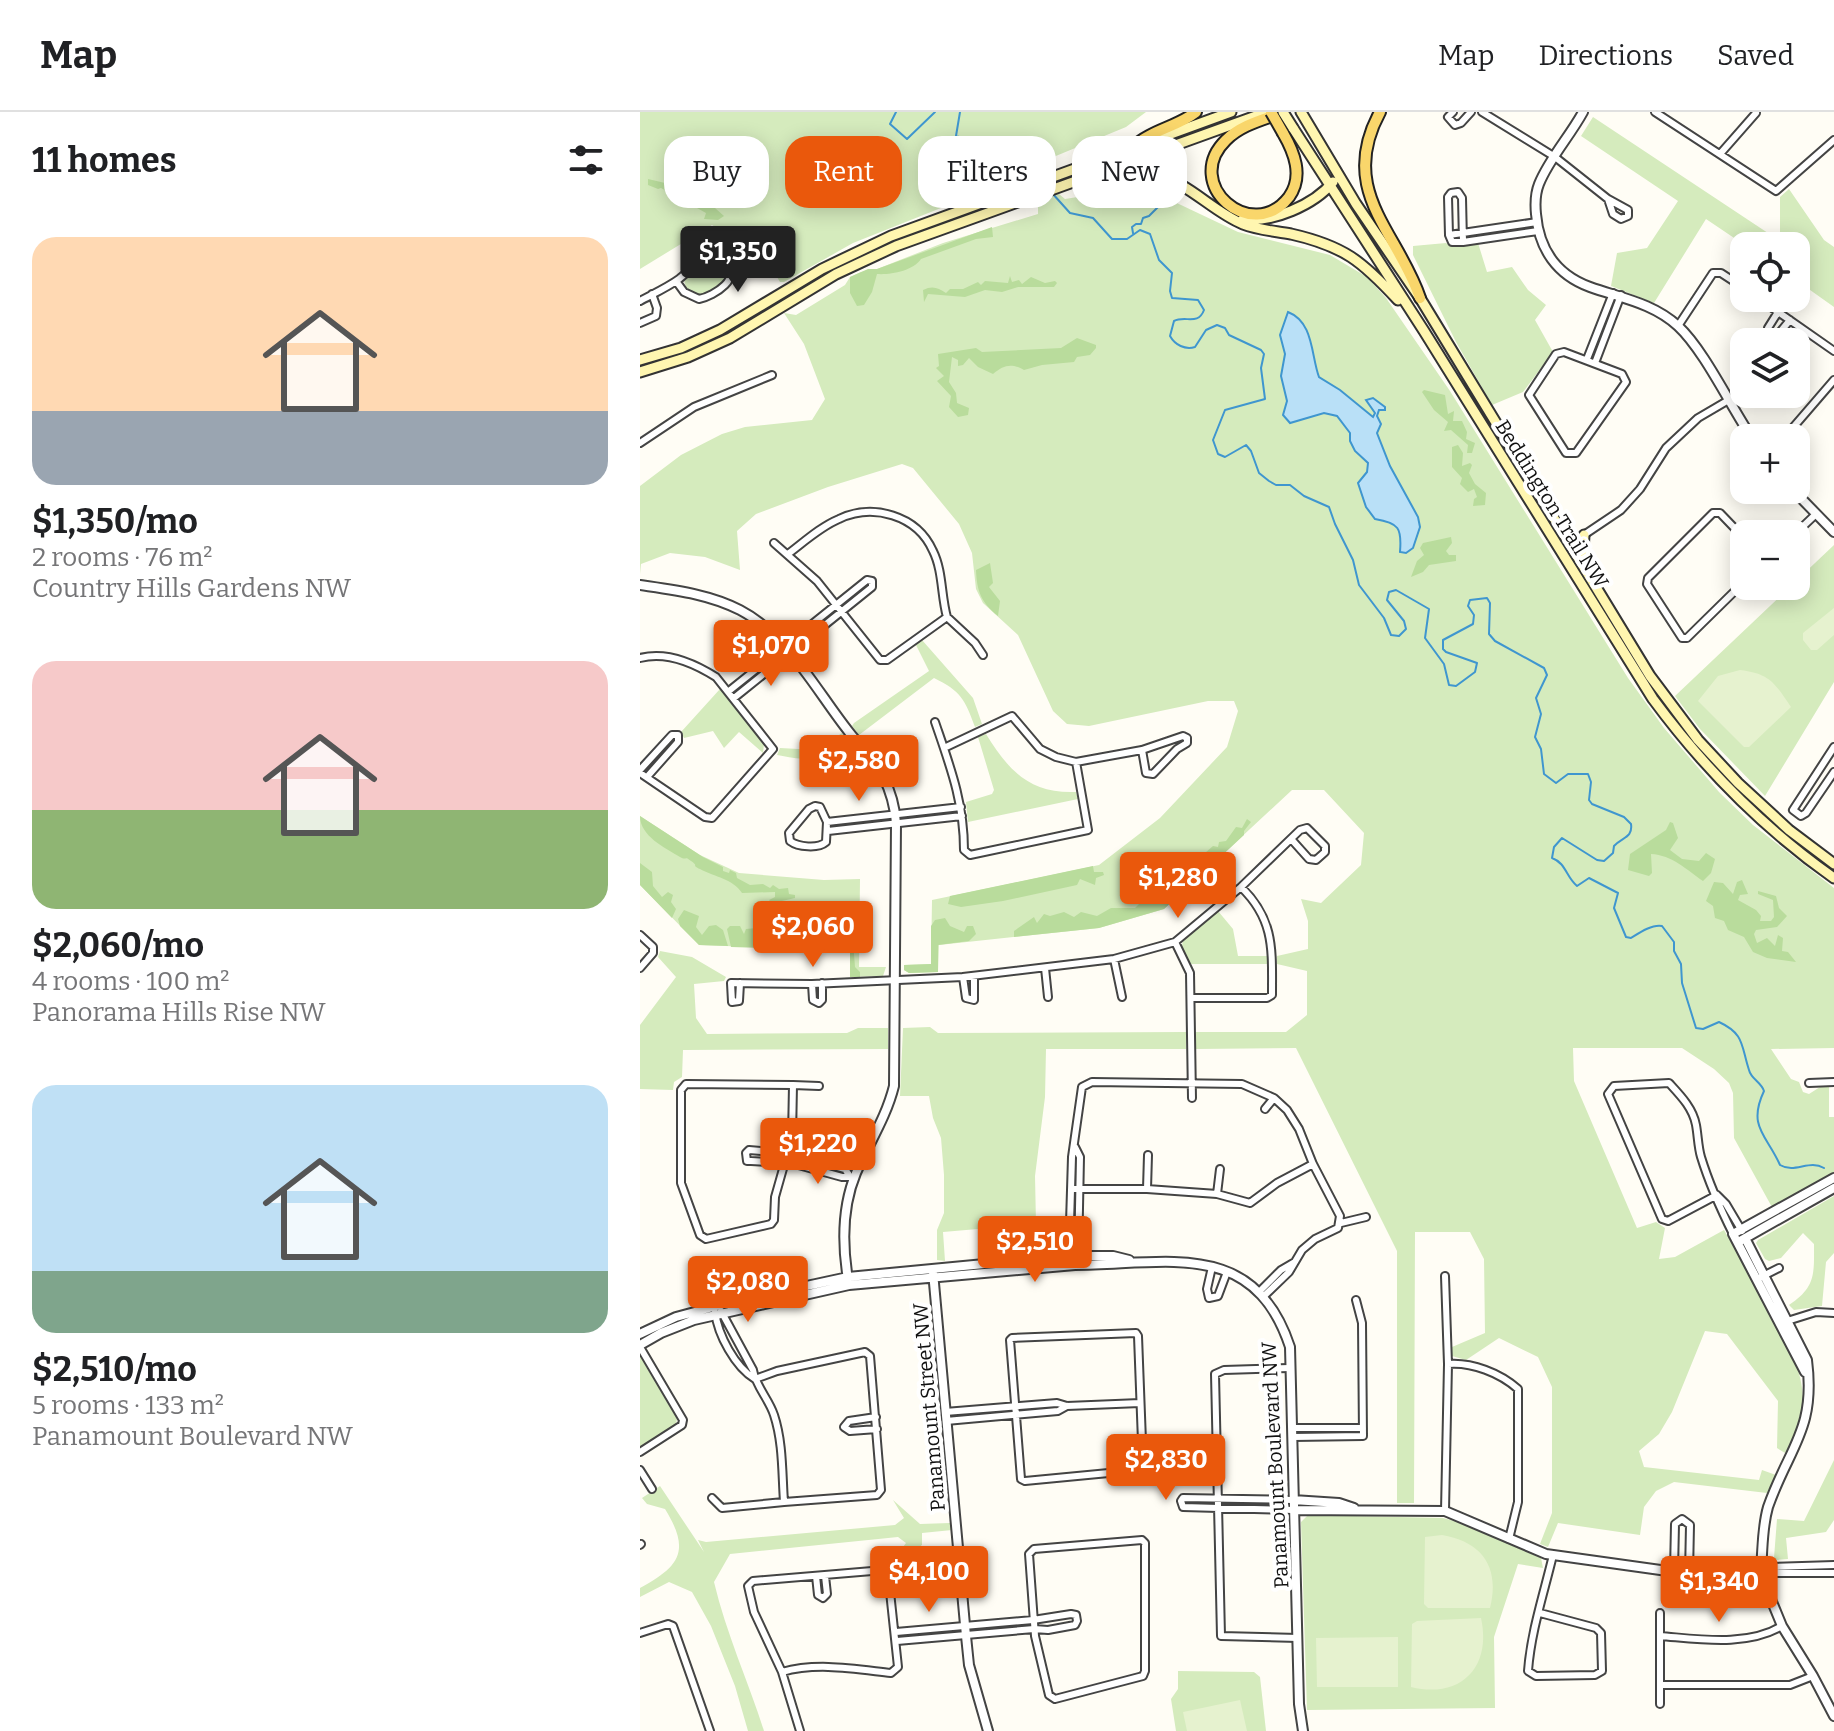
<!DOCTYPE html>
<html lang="en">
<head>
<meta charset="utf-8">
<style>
  :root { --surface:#fff; --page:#f2f2f2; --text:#202124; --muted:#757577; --line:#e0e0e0; --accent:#ea580c }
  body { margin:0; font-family:Bitter,serif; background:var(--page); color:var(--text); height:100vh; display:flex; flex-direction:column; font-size:30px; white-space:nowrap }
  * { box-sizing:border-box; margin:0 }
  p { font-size:26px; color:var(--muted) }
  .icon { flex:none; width:44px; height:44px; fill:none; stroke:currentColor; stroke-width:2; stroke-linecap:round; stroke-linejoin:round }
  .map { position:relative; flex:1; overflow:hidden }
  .details { display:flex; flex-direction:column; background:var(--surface); width:640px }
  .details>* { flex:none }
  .top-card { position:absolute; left:24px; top:24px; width:760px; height:72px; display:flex; gap:16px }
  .buttons { position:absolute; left:1090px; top:120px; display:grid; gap:16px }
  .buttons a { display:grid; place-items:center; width:80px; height:80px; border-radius:16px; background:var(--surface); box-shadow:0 4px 20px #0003; font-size:40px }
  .price { position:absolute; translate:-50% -68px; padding:0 18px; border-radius:8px; background:var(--accent); color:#fff; font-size:26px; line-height:52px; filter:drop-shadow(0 2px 4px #0008) }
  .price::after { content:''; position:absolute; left:50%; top:48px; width:24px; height:18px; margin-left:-12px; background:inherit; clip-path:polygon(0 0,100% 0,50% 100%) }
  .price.selected { background:#222; color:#fff }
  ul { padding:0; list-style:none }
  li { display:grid; align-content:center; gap:16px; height:424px; padding:0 32px }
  li span { display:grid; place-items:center; height:248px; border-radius:24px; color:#555 }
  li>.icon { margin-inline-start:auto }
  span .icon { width:144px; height:144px; fill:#fffc; stroke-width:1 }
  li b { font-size:34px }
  h2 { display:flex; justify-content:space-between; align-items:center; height:96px; padding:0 32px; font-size:34px }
  .chip { padding:0 28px; border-radius:24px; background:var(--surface); box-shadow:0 4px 20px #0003; font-size:28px; line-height:72px }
  .chip.selected { background:var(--accent); color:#fff }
  header { display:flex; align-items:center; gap:48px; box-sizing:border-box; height:112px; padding:0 40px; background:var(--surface); border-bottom:2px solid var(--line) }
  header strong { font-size:38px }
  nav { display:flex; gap:44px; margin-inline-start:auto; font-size:28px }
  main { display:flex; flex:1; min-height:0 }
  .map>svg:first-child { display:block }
  .green { fill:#d5ebbd }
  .forest { fill:#b9dc9c }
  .pitch { fill:#e6f2cf }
  .water { fill:#b9e0f7; stroke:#3f96cf; stroke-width:2 }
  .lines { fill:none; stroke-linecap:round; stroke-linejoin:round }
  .stream { stroke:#3f96cf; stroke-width:2 }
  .minor-casing { stroke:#444; stroke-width:10 }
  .tertiary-casing { stroke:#444; stroke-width:12 }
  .secondary-casing { stroke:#333; stroke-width:13 }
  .primary-casing { stroke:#222; stroke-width:14 }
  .minor { stroke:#fff; stroke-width:6 }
  .tertiary { stroke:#fff; stroke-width:8 }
  .secondary { stroke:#fff6b0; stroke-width:9 }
  .primary { stroke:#f9d66b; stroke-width:10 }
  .secondary-bridge-casing { stroke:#333; stroke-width:13; stroke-linecap:butt }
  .primary-bridge-casing { stroke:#222; stroke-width:14; stroke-linecap:butt }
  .secondary-bridge { stroke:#fff6b0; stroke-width:9 }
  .primary-bridge { stroke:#f9d66b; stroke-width:10 }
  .labels { text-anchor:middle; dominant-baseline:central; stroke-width:8; stroke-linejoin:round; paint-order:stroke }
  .street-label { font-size:20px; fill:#111; stroke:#fff }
</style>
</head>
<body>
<header>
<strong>Map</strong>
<nav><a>Map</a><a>Directions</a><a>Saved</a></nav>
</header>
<main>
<section class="details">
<h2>11 homes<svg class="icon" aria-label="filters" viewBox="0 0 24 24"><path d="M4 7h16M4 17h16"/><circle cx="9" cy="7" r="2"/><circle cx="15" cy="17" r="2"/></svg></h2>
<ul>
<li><span style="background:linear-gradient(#ffd9b3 70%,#9aa5b1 0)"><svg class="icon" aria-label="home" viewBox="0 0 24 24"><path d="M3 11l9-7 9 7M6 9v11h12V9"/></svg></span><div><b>$1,350/mo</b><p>2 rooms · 76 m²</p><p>Country Hills Gardens NW</p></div></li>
<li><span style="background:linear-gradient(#f6c9c9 60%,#8fb573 0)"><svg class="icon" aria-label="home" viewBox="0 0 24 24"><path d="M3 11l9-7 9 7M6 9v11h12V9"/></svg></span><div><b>$2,060/mo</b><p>4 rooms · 100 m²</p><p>Panorama Hills Rise NW</p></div></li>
<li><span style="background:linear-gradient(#bfe0f5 75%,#7fa58c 0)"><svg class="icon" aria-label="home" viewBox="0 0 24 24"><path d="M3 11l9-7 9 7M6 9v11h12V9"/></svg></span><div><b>$2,510/mo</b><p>5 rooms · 133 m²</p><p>Panamount Boulevard NW</p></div></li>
</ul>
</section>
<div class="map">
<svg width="1194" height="1619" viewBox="0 0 1194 1619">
  <rect width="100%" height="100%" fill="#fffdf5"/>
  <path class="green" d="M0,0H506L486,15L394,53L396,63L425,87L482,78L522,84L598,120L690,143L727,165L746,186L810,279L988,566L1024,616L1079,680L1113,713L1194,776V936L1131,937L1151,967L1159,970L1163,980L1169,982L1180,975H1189V1005H1194V1063L1133,1097L1094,1026L1093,981L1089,971L1074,957L1042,936H933L934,969L997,1116L1016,1110L1025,1116L1019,1147L1035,1145L1084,1118C1109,1162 1164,1239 1163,1289C1163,1308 1154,1325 1145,1341L1137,1336L1138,1289L1087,1222L1065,1219L1032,1300L1019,1322L999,1339L1004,1355L1119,1368L1122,1358L1136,1363L1127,1381L1034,1370L1016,1379L1004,1395L1000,1423L918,1411L908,1435L900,1432L912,1401V1275L898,1245L859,1226L826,1248L812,1244V1235L845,1221L844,1147L830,1120H775L774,1391H757V1139L656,936L556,937V920H646L667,903V859L637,852V844L668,837V809L661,787L681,791L721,753L724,721L684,678H652L524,797L459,816L299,833L298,860L269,861L264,858V853L291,852L292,788L459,753L520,706L587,635L598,599L594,589H568L449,614L427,612L413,599L378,523L343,491L336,477L332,441L319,412L273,356L262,352L188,375L116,402L97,419L100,458L65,445L30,441L1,452L0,462V374L41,343L82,322L105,315L172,308L185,287L164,232L144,201L156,203L205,173L210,165L221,160L237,157L303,131L398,102V91L371,67H356L320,83L321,88L213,131L144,170H140L134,160L126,164L108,135L72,113L0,157Z
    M953,5L1140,129V85L1149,77L1184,128L1194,135V195L1156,168V134H1106L1066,107L1014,191L971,174L977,141L1007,136L1038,89L941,24Z
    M806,131L811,134L838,131L847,160L872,155L888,178L906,193L895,208L913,240L883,280L852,293L816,230L773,143V134Z
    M69,150C79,150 83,153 88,161C82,181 49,196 44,168Z
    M1194,433V570L1125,684L1060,617L1035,584L1151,474H1156V469Z
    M282,528L333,586L342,612L335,615C325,588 321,579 294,566L219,623L212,614L214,611L289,559L276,533Z
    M80,577L124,632L123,641L99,620L84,636L73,619L44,626L41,620Z
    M202,621L209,631C179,648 171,650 137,643L140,636L177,638Z
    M346,622C368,658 390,682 436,680L438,687L328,710L326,690L352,682L354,678L338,625Z
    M0,704L60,743L99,761L184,768L220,767L219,855H246L243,864L210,865V839L59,833L0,773Z
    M578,799L593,817L598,844H627V852H550L542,834L543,828Z
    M20,839L52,845L86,865L84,869L54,872L56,906L67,922L207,921L218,916H248V937L43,938L42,965L34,970L33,978L0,977V913L36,865L18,845Z
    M290,915L298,921L546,920V937H406L405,985L395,1064L396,1112L303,1120L305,1149L297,1148V1118L304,1101V1063L301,1026L293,1006L289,984H260L263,916Z
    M1194,1084V1141L1186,1150L1182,1194L1154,1198L1149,1193C1176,1175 1174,1162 1174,1132L1163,1121L1141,1146L1129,1149L1125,1147L1116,1131L1118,1128Z
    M0,1244L37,1307L36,1312L0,1335Z
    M1194,1348V1408L1186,1420L1146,1426L1148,1447L1136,1448L1134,1446L1137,1407L1164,1409Z
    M20,1374L64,1440L58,1428L66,1430L255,1413L264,1406L253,1388L280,1412L310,1411L312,1418L282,1421V1433L262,1446L257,1443L266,1431L258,1425L90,1442L74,1470C86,1521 108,1569 124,1619H108L95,1574L71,1514L52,1480L29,1470L0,1485V1476C40,1454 51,1439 25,1397L7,1392L2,1386Z
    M668,1403L803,1406L818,1410L901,1446L903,1456L878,1452L854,1525L855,1596L667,1598L661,1410Z
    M538,1559L614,1560L620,1565L626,1619H536L531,1587L538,1577Z"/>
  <path class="forest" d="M8,67L25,71L61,91L66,88L84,104L78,108L64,107L66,101L21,76L18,77L8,73Z
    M352,115L353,125L336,127L281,147C273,159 250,163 237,162L232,180L224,193L217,194L210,181V165L228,157H237Z
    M370,164L372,170L379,168L382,172L391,165L405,171L415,169L417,171L414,175H378L362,180L345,178L325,185L288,182L284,190L283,178C293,173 298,176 306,181L310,177H323L338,170L341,173L345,169L368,171Z
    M437,226L456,233V236L450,243L437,245L434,250L402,253L384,258C371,251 364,253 353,262L338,255L329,246L323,253L318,254V248L312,245L309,270L316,281L317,291L329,296L328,303L318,305L309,295L311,284L297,269L304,264L296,256L299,254L298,242L336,236L342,240L421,236Z
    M784,278L805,283L808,302L814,299L813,309H822L827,320L826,327L835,331L832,341H827L828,333L811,318L804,319L808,310L794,298L782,280Z
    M818,333L823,341L822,354L830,351L832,353L829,361L835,372L846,381L845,393L833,394L834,387L837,385L834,377L828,380L820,372L822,366L812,355V335Z
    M811,425L812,431L806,439L809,443H816V449L789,453L783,460L771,465L777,449L784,443L780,436L783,431Z
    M350,451L353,471L349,475L360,489L358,504C341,490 337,480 336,458Z
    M0,704L63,745L83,755V759L89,761L90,758L96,761L97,766L110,773L123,772L130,776L133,773L139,777L148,776L149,782L155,783V786L142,789L135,795L129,788L135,785V780L102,781C93,767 75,765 60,757C50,752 60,755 51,749C44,743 47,749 40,745C25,736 0,724 0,704Z
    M607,707L611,710L604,719V723L547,776L543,771L546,758L558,747H563L565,741L573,734L578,735L579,730L586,729L596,715L602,716Z
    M1030,710L1033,711L1038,726L1030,738L1042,747L1059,749L1066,741L1075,747L1071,761L1063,769C1047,758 1032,743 1011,742L1012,761L1009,764L988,758L990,742L1026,718Z
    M0,751L12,760L13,774L22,785L28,780L33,783L31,790L36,797L32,806L0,773Z
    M453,754L454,760H463L464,763L456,766L455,773L440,767L437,773L363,789L321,795L308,792L310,784Z
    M1102,768L1108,782L1100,783L1098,788L1116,798L1121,804L1120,809H1131L1134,805L1133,788L1118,782V779L1136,784L1139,796L1147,804L1137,815L1116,818L1114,822L1117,831L1127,826L1135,834L1138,823L1143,826L1142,839L1148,840L1156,850L1127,846L1113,840L1104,825L1088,818L1084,809L1075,806L1073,794L1066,789L1074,770L1083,771L1093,782L1097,770Z
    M532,769L543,771L538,777L539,783L524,797L459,816L374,825V819L394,805L397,811L404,802L410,804L424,800L434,805L441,800L457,804L471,796H495L502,789L529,778Z
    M44,798L59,804L56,815L62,823L69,814L76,813L83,818L88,834L59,833L40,814L38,807Z
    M305,806L310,814L324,820L327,814H333L336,822L329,829L298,833V860L269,861L264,858V853L291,852V814L295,808Z
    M90,814H100L104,822L106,817L117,816L119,824L124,819L128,820V829L146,831L152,827L156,833L164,828C177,835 198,832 213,829L215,855L220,860V865H210V839L91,835L87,817Z"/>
  <path class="pitch" d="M1194,496V523L1177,538H1171L1163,528V521Z
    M1100,558C1130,562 1134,570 1151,595L1109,635H1104L1058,589L1078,564Z
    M802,1423C843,1430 860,1456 850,1496H788L784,1492L785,1425Z
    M841,1506C852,1556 820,1587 771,1575L772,1512L777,1509Z
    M758,1525V1575H677L676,1526Z
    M600,1588L607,1619H547L543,1600Z"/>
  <path class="water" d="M648,200C674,210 671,244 679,265L700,278L733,305L735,301L726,288L733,286L745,295V298H739L737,304L741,312L737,321L750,354L778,405L780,415L773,436L766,441L760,440C762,416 759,411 735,407L726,395L718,371L727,360L728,351L715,339L710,329V321L697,304L684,301L650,311L643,303L647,289L641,264L645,242L640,223Z"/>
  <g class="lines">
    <path class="stream" d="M256,0L250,12L267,27L295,0
      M320,0L316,24L368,41L379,61L393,69
      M412,81L430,101L453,106L472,127H487L500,118L510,122L519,148L532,161L530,179L532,186L558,188L564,198C558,214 545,203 534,209L530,224C535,233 545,238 555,235L566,218L577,213L585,216L589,223L621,238L624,242L621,256L625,287L585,298L573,328L578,342L585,345L606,333L611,339L619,361L629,369L636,373H650L664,384L689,395L695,412L713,448L719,473L744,506L751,523L759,524L766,517L764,509L747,488L749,480L756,478L789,497L785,526L804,552L809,573L816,574L835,560L837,551L806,540L803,537V528L833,512L834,503L828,494L830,488L847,486L850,491L849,522L855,529L904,556L907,563L896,586L901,602L895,625L901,637L904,662L916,671L928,662H948L951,670L949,688L952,692L984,705L991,712C993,726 982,725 974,734L973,741L964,749L957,748L922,726L914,735L912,746C926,751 926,765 937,774L949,766L978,781L974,796L986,825L991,826C999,821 1012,812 1022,814L1034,830V839L1041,852L1042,871L1056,916L1063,917L1079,910C1105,922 1101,934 1109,958C1111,967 1121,970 1124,979C1107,1015 1127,1023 1140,1053C1155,1062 1169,1047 1184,1056
      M493,121L492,115L496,112H501L503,106L509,104L525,88"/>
    <defs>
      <path id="minor" d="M813,0L808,5L815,13L821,11L831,0
        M842,0L915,45L968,87L988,98V104L981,107L973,102L968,87
        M1015,0L1136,79L1194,28
        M1080,42L1116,1
        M809,123L897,110
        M823,130L822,86L818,80L811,81L808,85L809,123L812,130H823L898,119
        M1118,186L1194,239
        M0,189C13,182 28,175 39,167C47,161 56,151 65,147C71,145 78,146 83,150C105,165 74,184 59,187L44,180L36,169
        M1138,200L1128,216L1130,224L1136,225L1150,208
        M0,211L16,204L17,196L12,182
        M1038,214L1073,161H1081L1104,176
        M924,240L982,262L986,270L936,341H926L889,283L916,242Z
        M947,247L973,181
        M955,251L981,183
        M1144,326L1194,268
        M0,331L54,295L132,263
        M1155,422L1176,402
        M1104,426L1080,401H1073L1008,466L1007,472L1042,526H1047L1104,470
        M134,431L177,469L240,548H247L307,505C301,484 303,459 293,439C277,403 233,391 199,407C180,415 164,430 148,442
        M929,433L981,398L1000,377L1026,336L1058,306L1087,289
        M307,505L335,531L343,543
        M0,546C26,539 54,551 76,565L133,637L72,706L65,705L0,661
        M89,579L227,468L232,469V475L94,586
        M295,610C310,654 324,690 324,738L330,743L448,718L436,650
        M1194,635L1153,698L1161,704L1166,701L1194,660
        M304,636L372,604L400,637L416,645L436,650L502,638L543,624L547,626
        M502,638L506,661L513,662L537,637L547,631V626
        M0,658L32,623H38V630L7,665
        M175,694L180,695L187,710L186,730C178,737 158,735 150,729L149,721L169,697Z
        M187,710L321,695
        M188,719L322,704
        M0,823L13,835V841L0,856
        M535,830L550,861L552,986
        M474,847L482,885
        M405,856L408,885
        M323,865L326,886L334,888V864
        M100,871L99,889L92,890L91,871L172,872L323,865L474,847L535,830L601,775L660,718L667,716L685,734V740L676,748L669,747L652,728
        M172,872L173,888L179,891L182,888V871
        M551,886H627L632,883C632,838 635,808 601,775
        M1169,971L1194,970
        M46,972L153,973L152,1025L135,1085L134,1108L131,1112L66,1127L60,1123L41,1071V978Z
        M153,973L179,974
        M625,997L634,986
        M435,1035L440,1045L438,1147
        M209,1063L205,1057L147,1041L109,1038L106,1041L107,1049H111L151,1051L202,1065H215
        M431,1077H507L577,1082L610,1091L637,1071L673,1052
        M507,1077L508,1043
        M577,1082L580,1057
        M1077,1083L1028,1109L1022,1107L968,982L974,974L1029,971C1040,983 1053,996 1056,1013C1058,1024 1058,1035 1061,1045C1069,1071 1081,1098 1093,1122
        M1077,1083L1086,1092L1102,1119
        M701,1111L726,1105
        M435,1153L429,1144L432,1045L442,975L452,970L602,972L634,986L647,998L659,1017L673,1052L700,1104L698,1116L675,1127L662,1138L649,1160L624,1184
        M572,1155L567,1177L569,1186L578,1184L587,1160
        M1117,1167L1139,1156
        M620,1179L641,1158L653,1151
        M81,1199L113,1258C116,1275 129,1287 134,1303C143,1330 142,1361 144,1390L237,1383L241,1378L230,1244L225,1240L137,1259L115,1267
        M75,1200C78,1223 95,1255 115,1267
        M1144,1210L1176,1200L1194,1201
        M496,1221L498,1224L503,1356L500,1358L385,1369L381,1367L370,1228L372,1226Z
        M0,1235L43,1308L42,1313L0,1340
        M808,1252C832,1250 860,1261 878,1277V1390L869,1427
        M650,1256L584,1258L575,1262L581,1524L658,1526
        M305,1300L417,1291L427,1294L500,1291
        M236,1305L209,1309L204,1315L210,1319L237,1317
        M306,1309L418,1299L427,1294
        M653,1316H723
        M653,1325L723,1324L722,1211L716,1188
        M0,1358L12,1377
        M72,1386L82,1396L144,1390
        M653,1388L543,1386L541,1389L543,1395L653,1398
        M805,1399L808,1252L805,1164
        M502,1428L505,1431V1559L503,1564L415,1587L409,1583L395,1524L389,1442L394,1437Z
        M0,1433L1,1432
        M1127,1458L1133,1455L1194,1453
        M1034,1459L1035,1412L1042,1407L1050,1413L1049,1462
        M1127,1461H1194
        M176,1464L178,1483L183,1486L187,1482L185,1464
        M900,1501L956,1516L961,1521L962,1559L955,1563L896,1564L888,1559C891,1519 904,1481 913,1443
        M256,1520L393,1508L431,1502L436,1503L437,1509L435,1513L408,1518L394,1517L257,1529
        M0,1521L28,1512L33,1514L70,1619
        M1020,1524C1059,1527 1107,1535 1142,1514
        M142,1560C177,1550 215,1557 251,1561L258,1555L248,1461L244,1458L113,1469L108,1474L114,1500L142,1560L160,1619
        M1020,1573H1150L1173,1564
        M1020,1592V1501"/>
      <path id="tertiary" d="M943,0C930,24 909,47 899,72C895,82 895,92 896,102C899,137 917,163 950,175C981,186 1013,191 1038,214C1064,238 1091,295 1112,326
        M1153,378L1194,420
        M0,473C34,478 69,482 100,498C148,523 177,580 209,620C220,634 234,648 243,664C250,678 255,695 256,711L254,974C246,1006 229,1031 216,1061C201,1097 202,1135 209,1173
        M1105,1126L1167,1248C1176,1318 1149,1335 1128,1395C1122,1416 1123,1435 1121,1456
        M1100,1129L1194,1076
        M293,1160L326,1524L329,1553L348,1619
        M0,1222L36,1205L88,1191L208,1165L429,1144H473L489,1148
        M0,1233L21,1221L54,1208L209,1173L435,1153C525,1153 614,1125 650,1235L659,1592L663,1619
        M1165,1260L1093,1122L1194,1066
        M653,1388L699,1391L714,1396
        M653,1398L805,1399L906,1442L1049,1462L1073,1464L1120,1462
        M1125,1456L1127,1461L1121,1463L1120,1457Z
        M1121,1463L1142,1514L1173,1564L1194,1604"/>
      <path id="secondary" d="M661,0L716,92L780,186L1010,564L1058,628L1098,671L1149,718L1194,752
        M653,16L784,219L1013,587C1064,656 1123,716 1194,766
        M451,67C470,64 492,58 512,62C547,68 571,99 603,112C618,118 635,119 651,122C704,134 722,149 758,188
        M603,107C632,111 674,93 693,70
        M0,248L41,236L80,218L182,157L251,124L591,0
        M0,260L48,245L90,226L196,162L256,134L627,0
        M944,423L943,441L947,454"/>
      <path id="primary" d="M740,0C697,79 758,120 780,186
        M641,1C622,8 601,13 586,28C541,72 612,133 649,85C664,64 654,40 643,21
        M493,35C511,18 537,15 556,0"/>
    </defs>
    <use href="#minor" class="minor-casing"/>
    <use href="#tertiary" class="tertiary-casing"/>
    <use href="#secondary" class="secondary-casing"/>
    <use href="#primary" class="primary-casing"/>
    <use href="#minor" class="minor"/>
    <use href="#tertiary" class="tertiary"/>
    <use href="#secondary" class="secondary"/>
    <use href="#primary" class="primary"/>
    <defs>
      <path id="secondary-bridge" d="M643,0L653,16"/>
      <path id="primary-bridge" d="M631,0L643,21"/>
    </defs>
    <use href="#secondary-bridge" class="secondary-bridge-casing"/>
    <use href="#primary-bridge" class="primary-bridge-casing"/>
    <use href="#secondary-bridge" class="secondary-bridge"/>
    <use href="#primary-bridge" class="primary-bridge"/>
  </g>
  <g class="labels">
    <g class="street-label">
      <text transform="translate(912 392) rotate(58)">Beddington Trail NW</text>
      <text transform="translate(289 1295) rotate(-95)">Panamount Street NW</text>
      <text transform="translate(635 1353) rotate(-93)">Panamount Boulevard NW</text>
    </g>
  </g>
</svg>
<div class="buttons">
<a><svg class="icon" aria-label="locate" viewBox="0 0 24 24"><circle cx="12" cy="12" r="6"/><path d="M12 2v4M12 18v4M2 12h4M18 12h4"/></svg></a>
<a><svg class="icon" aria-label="layers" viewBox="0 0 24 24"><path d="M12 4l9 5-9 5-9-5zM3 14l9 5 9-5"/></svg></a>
<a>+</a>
<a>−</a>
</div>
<b class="price selected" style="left:98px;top:182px">$1,350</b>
<b class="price" style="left:131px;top:576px">$1,070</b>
<b class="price" style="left:219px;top:691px">$2,580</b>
<b class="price" style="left:538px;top:808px">$1,280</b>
<b class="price" style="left:173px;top:857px">$2,060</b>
<b class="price" style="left:178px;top:1074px">$1,220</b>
<b class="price" style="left:395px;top:1172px">$2,510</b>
<b class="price" style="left:108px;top:1212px">$2,080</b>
<b class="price" style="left:526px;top:1390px">$2,830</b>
<b class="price" style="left:289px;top:1502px">$4,100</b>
<b class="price" style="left:1079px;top:1512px">$1,340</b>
<div class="top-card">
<a class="chip">Buy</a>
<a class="chip selected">Rent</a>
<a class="chip">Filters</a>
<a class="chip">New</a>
</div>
</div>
</main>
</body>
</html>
